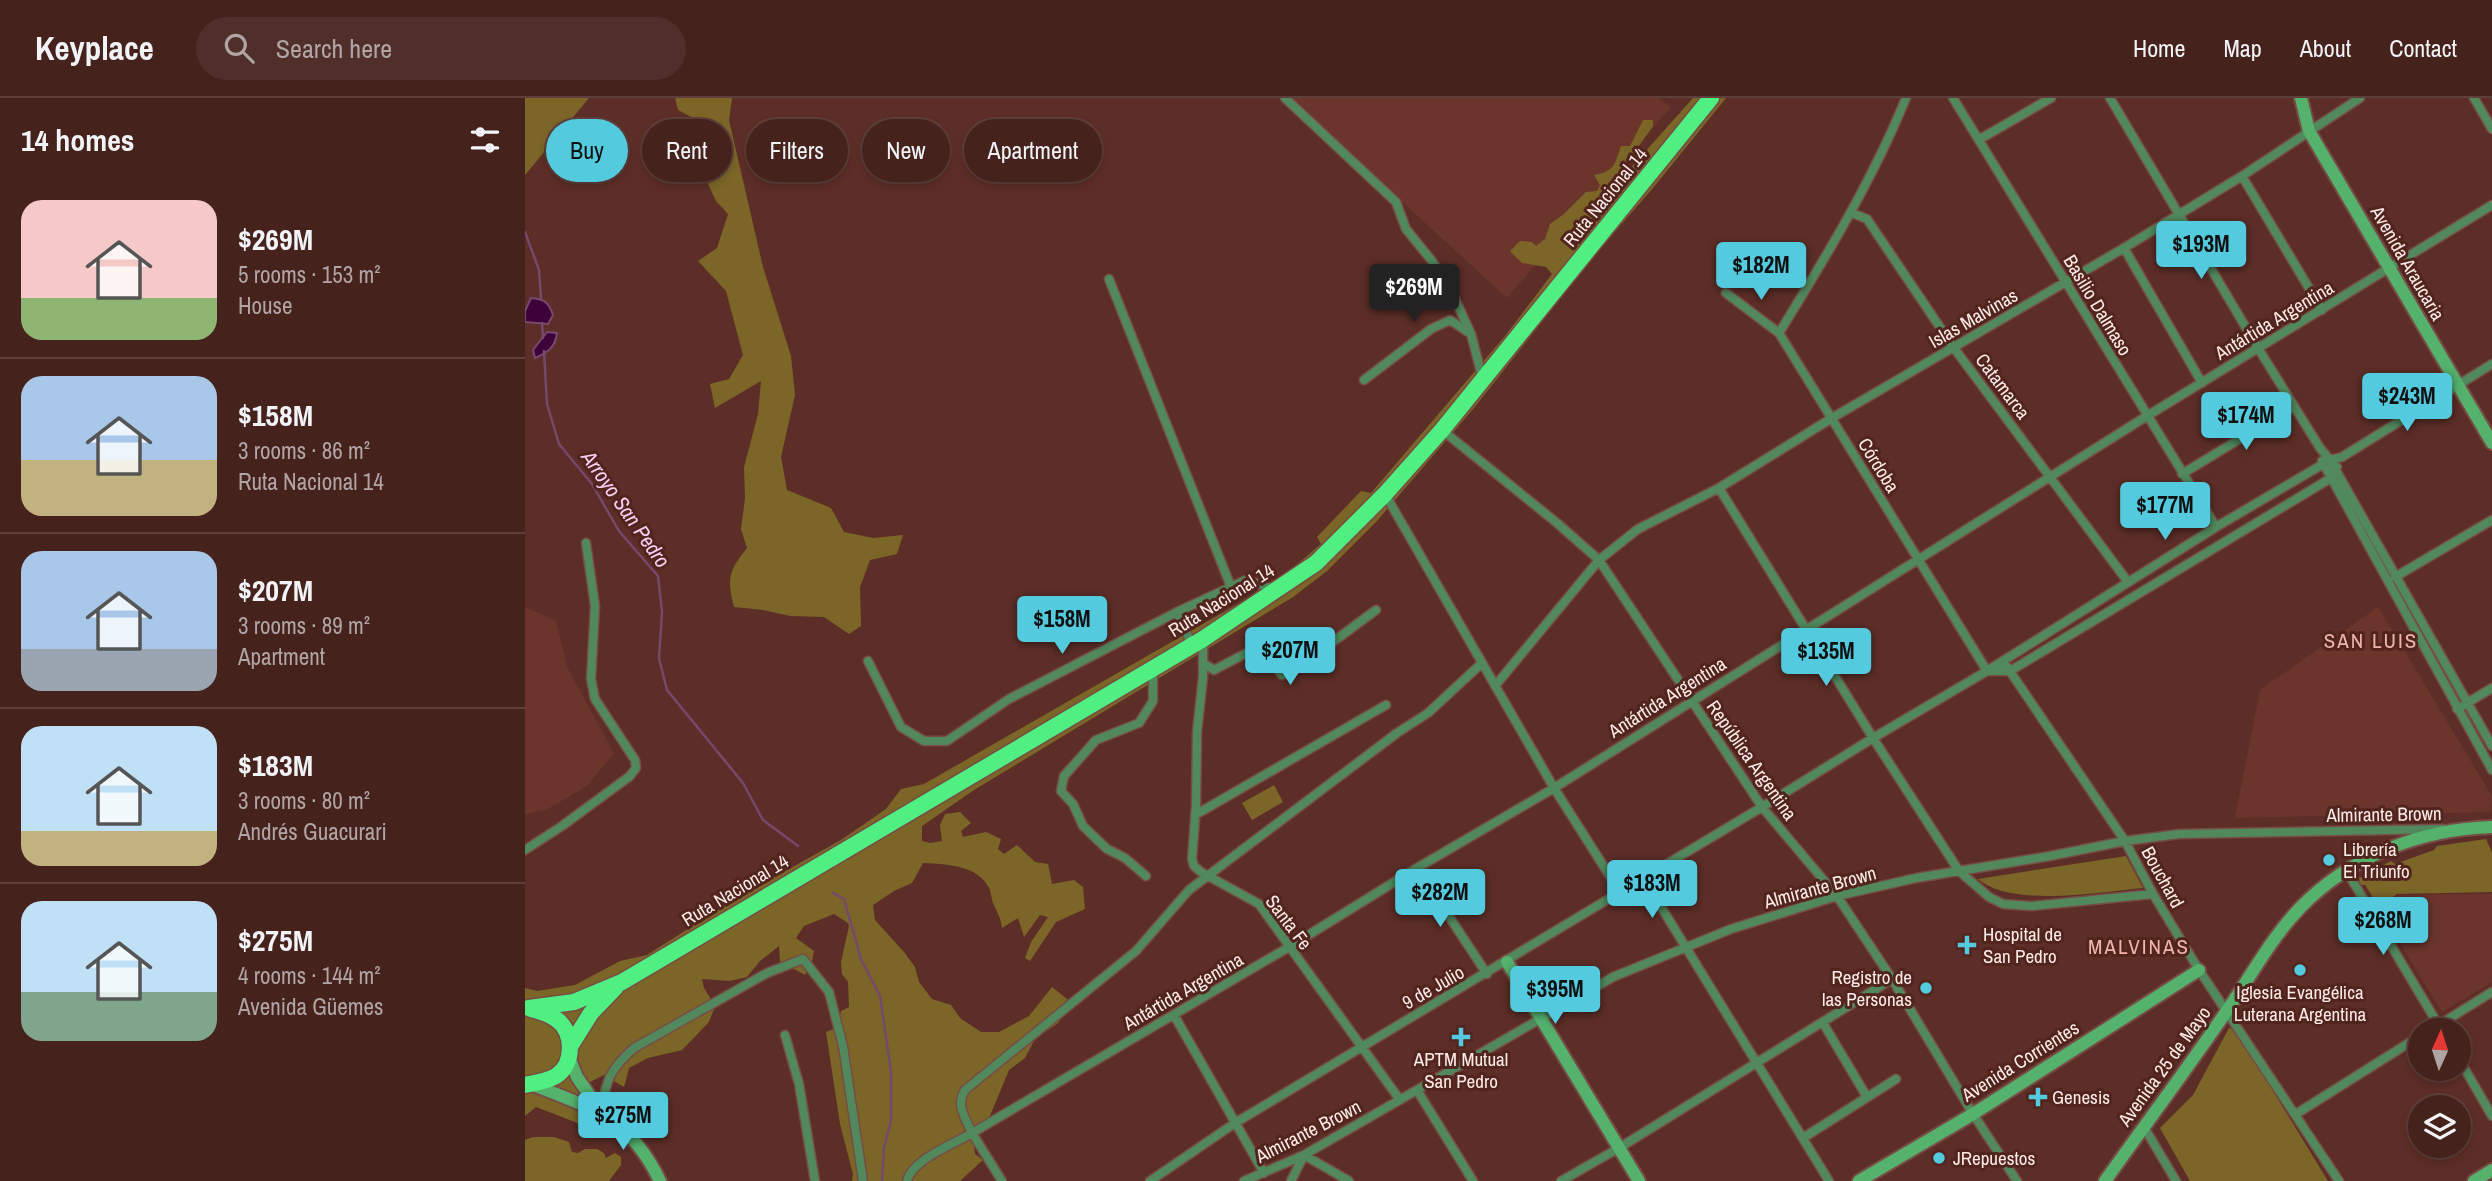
<!DOCTYPE html>
<html lang="en">
<head>
<meta charset="utf-8">
<style>
  :root { --surface:#46221d; --page:#502f2a; --text:#f1f3f6; --muted:#b0a4a4; --line:#5e3f3b; --accent:#54cade }
  body { margin:0; font-family:"Archivo Narrow",sans-serif; background:var(--page); color:var(--text); height:100vh; display:flex; flex-direction:column; font-size:26px; white-space:nowrap }
  * { box-sizing:border-box; margin:0 }
  p { font-size:23px; color:var(--muted) }
  .icon { flex:none; width:38px; height:38px; fill:none; stroke:currentColor; stroke-width:2; stroke-linecap:round; stroke-linejoin:round }
  .map { position:relative; flex:1; overflow:hidden }
  .panel { display:flex; flex-direction:column; background:var(--surface); width:525px }
  .panel>* { flex:none }
  .banner { position:absolute; left:21px; top:21px; width:665px; height:63px; display:flex; gap:14px }
  .needle { width:46px; rotate:3deg }
  .buttons { position:absolute; left:1883px; top:920px; display:grid; gap:14px }
  .buttons a { display:grid; place-items:center; width:63px; height:63px; border-radius:50%; background:var(--surface); box-shadow:0 4px 10px #0003,0 0 0 2px var(--line); font-size:35px }
  .price { position:absolute; translate:-50% -60px; padding:0 16px; border-radius:7px; background:var(--accent); color:#111; font-size:23px; line-height:46px; filter:drop-shadow(0 2px 4px #0008) }
  .price::after { content:''; position:absolute; left:50%; top:42px; width:21px; height:16px; margin-left:-10px; background:inherit; clip-path:polygon(0 0,100% 0,50% 100%) }
  .price.on { background:#222; color:#fff }
  ul { padding:0; list-style:none }
  li { display:flex; align-items:center; gap:21px; height:175px; padding:0 21px }
  li+li { border-top:2px solid var(--line) }
  li span { display:grid; place-items:center; flex:none; width:196px; height:140px; border-radius:21px; color:#555 }
  li>.icon { margin-inline-start:auto }
  span .icon { width:84px; height:84px; fill:#fffc; stroke-width:1 }
  li b { font-size:30px }
  h2 { display:flex; justify-content:space-between; align-items:center; height:84px; padding:0 21px; font-size:30px }
  .tag { padding:0 24px; border-radius:32px; background:var(--surface); box-shadow:0 4px 10px #0003,0 0 0 2px var(--line); font-size:24px; line-height:63px }
  .tag.on { background:var(--accent); color:#111 }
  header { display:flex; align-items:center; gap:42px; box-sizing:border-box; height:98px; padding:0 35px; background:var(--surface); border-bottom:2px solid var(--line) }
  header strong { font-size:33px }
  nav { display:flex; gap:38px; margin-inline-start:auto; font-size:24px }
  .search { width:490px; height:63px; background:var(--page); display:flex; align-items:center; gap:18px; box-sizing:border-box; padding:0 24px; border-radius:38px; color:var(--muted); font-size:26px }
  main { display:flex; flex:1; min-height:0 }
  .map>svg:first-child { display:block }
  .built { fill:#6c352c }
  .green { fill:#7b6628 }
  .water { fill:#3d023a; stroke:#77486e; stroke-width:2 }
  .lines { fill:none; stroke-linecap:round; stroke-linejoin:round }
  .stream { stroke:#77486e; stroke-width:2.5 }
  .street-casing { stroke:#774c46; stroke-width:11 }
  .secondary-casing { stroke:#774c46; stroke-width:16 }
  .highway-casing { stroke:#774c46; stroke-width:19 }
  .street { stroke:#51895d; stroke-width:8 }
  .secondary { stroke:#54b26d; stroke-width:12 }
  .highway { stroke:#50ef82; stroke-width:16 }
  .poi-dot { fill:#54cade; stroke:#51241d; stroke-width:2.5 }
  .labels { text-anchor:middle; dominant-baseline:central; stroke-width:6; stroke-linejoin:round; paint-order:stroke }
  .street-label { font-size:19px; fill:#fdeae7; stroke:#51241d }
  .poi-label { font-size:19px; fill:#fdeae7; stroke:#51241d; text-anchor:start }
  .water-label { font-size:21px; font-style:italic; fill:#f8cef3; stroke:#51241d }
  .neighbourhood-label { font-size:21px; letter-spacing:2px; fill:#efb5ab; stroke:#51241d }
</style>
</head>
<body>
<header>
<strong>Keyplace</strong>
<div class="search"><svg class="icon" aria-label="search" viewBox="0 0 24 24"><circle cx="10" cy="10" r="6"/><path d="M15 15l6 6"/></svg>Search here</div>
<nav><a>Home</a><a>Map</a><a>About</a><a>Contact</a></nav>
</header>
<main>
<section class="panel">
<h2>14 homes<svg class="icon" aria-label="filters" viewBox="0 0 24 24"><path d="M4 7h16M4 17h16"/><circle cx="9" cy="7" r="2"/><circle cx="15" cy="17" r="2"/></svg></h2>
<ul>
<li><span style="background:linear-gradient(#f6c9c9 70%,#8fb573 0)"><svg class="icon" aria-label="home" viewBox="0 0 24 24"><path d="M3 11l9-7 9 7M6 9v11h12V9"/></svg></span><div><b>$269M</b><p>5 rooms · 153 m²</p><p>House</p></div></li>
<li><span style="background:linear-gradient(#a9c7e8 60%,#c2b280 0)"><svg class="icon" aria-label="home" viewBox="0 0 24 24"><path d="M3 11l9-7 9 7M6 9v11h12V9"/></svg></span><div><b>$158M</b><p>3 rooms · 86 m²</p><p>Ruta Nacional 14</p></div></li>
<li><span style="background:linear-gradient(#a9c7e8 70%,#9aa5b1 0)"><svg class="icon" aria-label="home" viewBox="0 0 24 24"><path d="M3 11l9-7 9 7M6 9v11h12V9"/></svg></span><div><b>$207M</b><p>3 rooms · 89 m²</p><p>Apartment</p></div></li>
<li><span style="background:linear-gradient(#bfe0f5 75%,#c2b280 0)"><svg class="icon" aria-label="home" viewBox="0 0 24 24"><path d="M3 11l9-7 9 7M6 9v11h12V9"/></svg></span><div><b>$183M</b><p>3 rooms · 80 m²</p><p>Andrés Guacurari</p></div></li>
<li><span style="background:linear-gradient(#bfe0f5 65%,#7fa58c 0)"><svg class="icon" aria-label="home" viewBox="0 0 24 24"><path d="M3 11l9-7 9 7M6 9v11h12V9"/></svg></span><div><b>$275M</b><p>4 rooms · 144 m²</p><p>Avenida Güemes</p></div></li>
</ul>
</section>
<div class="map">
<svg width="1967" height="1083" viewBox="0 0 1967 1083">
  <rect width="100%" height="100%" fill="#5d2e27"/>
  <path class="built" d="M764,0H1133L1146,9L982,200Z
    M0,509L31,523L42,569L89,655L62,688L21,712L0,716Z
    M1853,509L1967,698L1966,714L1710,720L1735,592Z
    M1967,796V884L1917,914L1853,810L1873,797Z"/>
  <path class="green" d="M0,0H64L0,77Z
    M150,0H207L204,22L238,169L266,258L270,297L256,359L262,392L306,410L319,434L348,440L378,437L372,456L345,462L335,489L336,528L324,536L299,519L265,518L238,512L209,509C202,480 203,474 222,450L216,431L220,400L219,369L233,316L236,283L190,310L185,286L204,281L218,257L201,193L173,163L192,150L203,116L191,103L183,86L188,71L176,24L153,12Z
    M1168,0H1201L1128,90L1067,160L949,310L851,424L802,473L768,499L449,692L397,728V743L405,745L417,743L415,727L420,716L435,714L446,725L436,733L438,739L461,734L476,741L473,751L479,756L492,747L510,764L523,766L527,786L549,782L558,789L560,811L531,824L505,863L500,860L506,844L523,819L515,817L499,839L493,820L477,830C476,820 472,814 468,805C466,799 466,793 463,788C451,767 420,766 398,765L387,785L369,793L348,807L350,822L379,854L390,869L394,884L407,901L426,907L435,920L456,934H474L504,918L527,889L547,905L533,925L510,941L500,960L484,972L462,1025L447,1036L450,1056L458,1062L435,1083H327L328,1076L315,1026L301,934L312,930L316,913L324,909L323,884L317,876L316,864L324,828L323,825L309,816L279,828L271,840L289,853L287,863L280,877L255,863L254,848L235,863L222,879L205,883L177,881L179,890L190,908L184,924L157,952L123,960L104,970L99,989L79,977L63,985L95,1021L79,1040L50,1024L11,1009L0,1018V890L12,893L50,887L95,863L122,857L210,801L316,742L361,711L376,691L399,686L718,503L769,469L796,446L792,439L836,393L846,395L980,238L1027,176L1021,169L997,165L985,153L995,143L1007,144L1011,148L1020,141L1025,126L1039,116L1061,94L1072,93L1075,87L1069,77C1090,74 1090,65 1096,48H1105L1118,22H1128V28L1097,72L1095,82Z
    M749,687L758,704L727,722L717,705Z
    M1961,741L1967,755V794L1872,796L1850,811L1852,806L1840,787H1835L1834,780L1866,763L1870,766L1909,752L1912,748Z
    M1601,758L1618,790C1576,794 1486,810 1453,781Z
    M1704,930L1710,931L1803,1083H1665L1635,1030L1668,997Z
    M8,1039H29L44,1044L47,1054L53,1055L60,1051H72L79,1055L81,1060L90,1055L96,1059V1067L84,1083H0V1042Z"/>
  <path class="water" d="M6,200C20,201 24,205 28,217L23,226L0,224V213Z
    M22,234L32,235C30,250 23,254 10,260L8,252Z"/>
  <g class="lines">
    <path class="stream" d="M0,134L14,172L16,201
      M17,225L18,240
      M19,253L22,306L34,346L67,386L94,433L133,478L137,514L134,560L142,592L218,685L238,722L273,748
      M308,795L319,801L336,861L355,898L366,973V1023L359,1049L357,1083"/>
    <defs>
      <path id="street" d="M760,0L871,104L881,131L907,163L930,201L946,236L958,282
        M1428,0L1691,429
        M1585,0L1733,250L1795,350L1805,362L1967,648
        M1949,0L1967,31
        M1455,41L1526,0
        M1717,78L1797,212
        M1327,115L1342,121L1429,250L1603,484
        M1599,150L1677,285
        M584,181L706,489
        M1201,195L1254,235L1462,573
        M1254,235C1301,159 1347,83 1381,0
        M839,282L906,231L925,222L946,236
        M917,332L1032,425L1074,462L1237,709L1312,798L1367,881L1448,1016L1492,1083
        M1797,363L1967,672
        M1657,376L1769,308
        M1194,390L1348,640L1434,773L1464,799L1478,806L1506,808L1628,796
        M860,396L1029,690L1095,794
        M1870,479L1967,422
        M652,514L667,547
        M678,541V579L672,634L671,708L667,761L669,768L676,774L734,806L875,1002
        M343,563L376,629L399,643H422L484,601L652,514L721,482L749,491
        M1478,563L1600,743L1628,796L1674,872L1814,1083
        M678,565L689,572L733,549L741,554L757,577L770,572L851,512
        M1462,573H1485L1806,380L1812,369
        M970,588L1074,462L1113,431L1194,390L1307,320L1599,150L1717,78L1835,0
        M1932,611L1967,590
        M670,717L861,607
        M0,752L37,728L105,678L111,670L110,662L70,601L66,581L70,508L61,445
        M892,770L962,876
        M1821,772L1917,933
        M621,778L600,760L582,751L558,728L548,706L536,693L539,678L571,642L614,625L628,603V569
        M1119,781L1304,1083
        M649,917L739,1075
        M1298,925L1342,999
        M1904,933L1967,894
        M260,937L274,986L290,1083
        M1934,961L1967,1018
        M892,992L948,1083
        M76,1014C81,983 84,972 109,950L242,875L278,861L304,894L318,948L338,1083
        M1771,1016L1895,938
        M1619,1029L1651,1083
        M1278,1040L1371,981
        M382,1083C386,1062 429,1046 447,1035C441,1021 430,1007 440,992L611,853L664,792L872,635L903,615L957,565
        M477,1083L447,1035L764,849L892,770L1029,690L1622,318L1967,107
        M625,1083L710,1025L1237,709L1348,640L1462,573L1691,429L1805,362L1817,359L1967,266
        M719,1083L779,1057L1088,879L1206,831L1312,798L1391,780L1525,758L1600,743L1654,736L1917,731
        M766,1083L779,1057L824,1083
        M1036,1083L1094,1050L1367,881"/>
      <path id="secondary" d="M1776,0L1784,33L1967,345
        M982,864L1114,1083
        M44,959L52,979L76,1014
        M6,986C68,1011 104,1019 135,1083
        M1334,1083L1448,1016L1674,872
        M1580,1083C1620,1027 1662,971 1701,914C1725,880 1746,840 1775,810C1825,758 1897,731 1967,729
        M1949,1083L1967,1072"/>
      <path id="highway" d="M4,910L49,904L97,884L678,541L791,465L860,396L917,332L1186,0
        M46,947L66,915L91,889
        M0,987C10,985 23,983 31,978C50,966 49,933 31,921C24,916 14,913 6,911"/>
    </defs>
    <use href="#street" class="street-casing"/>
    <use href="#secondary" class="secondary-casing"/>
    <use href="#highway" class="highway-casing"/>
    <use href="#street" class="street"/>
    <use href="#secondary" class="secondary"/>
    <use href="#highway" class="highway"/>
  </g>
  <g class="poi-dot">
    <circle cx="1804" cy="762" r="7"/>
    <path d="M1438.5 836.5h7v7h7v7h-7v7h-7v-7h-7v-7h7z"/>
    <circle cx="1775" cy="872" r="7"/>
    <circle cx="1401" cy="890" r="7"/>
    <path d="M932.5 928.5h7v7h7v7h-7v7h-7v-7h-7v-7h7z"/>
    <path d="M1509.5 988.5h7v7h7v7h-7v7h-7v-7h-7v-7h7z"/>
    <circle cx="1414" cy="1060" r="7"/>
  </g>
  <g class="labels">
    <g class="street-label">
      <text transform="translate(1080 99) rotate(-51)">Ruta Nacional 14</text>
      <text transform="translate(1883 165) rotate(60)">Avenida Araucaria</text>
      <text transform="translate(1573 207) rotate(59)">Basilio Dalmaso</text>
      <text transform="translate(1448 220) rotate(-30)">Islas Malvinas</text>
      <text transform="translate(1749 222) rotate(-31)">Antártida Argentina</text>
      <text transform="translate(1478 288) rotate(53)">Catamarca</text>
      <text transform="translate(1354 367) rotate(58)">Córdoba</text>
      <text transform="translate(696 502) rotate(-32)">Ruta Nacional 14</text>
      <text transform="translate(1142 599) rotate(-32)">Antártida Argentina</text>
      <text transform="translate(1227 662) rotate(55)">República Argentina</text>
      <text transform="translate(1859 716) rotate(-1)">Almirante Brown</text>
      <text transform="translate(1638 779) rotate(61)">Bouchard</text>
      <text transform="translate(1295 789) rotate(-15)">Almirante Brown</text>
      <text transform="translate(210 792) rotate(-31)">Ruta Nacional 14</text>
      <text transform="translate(764 824) rotate(53)">Santa Fe</text>
      <text transform="translate(908 889) rotate(-30)">9 de Julio</text>
      <text transform="translate(658 893) rotate(-30)">Antártida Argentina</text>
      <text transform="translate(1495 963) rotate(-32)">Avenida Corrientes</text>
      <text transform="translate(1639 968) rotate(-54)">Avenida 25 de Mayo</text>
      <text transform="translate(783 1033) rotate(-27)">Almirante Brown</text>
    </g>
    <g class="poi-label">
      <text x="1818" y="751">Librería<tspan x="1818" dy="22">El Triunfo</tspan></text>
      <text x="1458" y="836">Hospital de<tspan x="1458" dy="22">San Pedro</tspan></text>
      <text x="1387" y="879" text-anchor="end">Registro de<tspan x="1387" dy="22">las Personas</tspan></text>
      <text x="1775" y="894" text-anchor="middle">Iglesia Evangélica<tspan x="1775" dy="22">Luterana Argentina</tspan></text>
      <text x="936" y="961" text-anchor="middle">APTM Mutual<tspan x="936" dy="22">San Pedro</tspan></text>
      <text x="1527" y="999">Genesis</text>
      <text x="1428" y="1060">JRepuestos</text>
    </g>
    <g class="water-label">
      <text transform="translate(101 411) rotate(55)">Arroyo San Pedro</text>
    </g>
    <g class="neighbourhood-label">
      <text x="1846" y="542">SAN LUIS</text>
      <text x="1614" y="848">MALVINAS</text>
    </g>
  </g>
</svg>
<div class="buttons">
<a><svg class="needle" viewBox="-14 -14 28 28"><path d="M0-13l5 13h-10z" fill="#e53935"/><path d="M0 13l5-13h-10z" fill="#b0a4a4"/></svg></a>
<a><svg class="icon" aria-label="layers" viewBox="0 0 24 24"><path d="M12 4l9 5-9 5-9-5zM3 14l9 5 9-5"/></svg></a>
</div>
<b class="price" style="left:1676px;top:183px">$193M</b>
<b class="price" style="left:1236px;top:204px">$182M</b>
<b class="price on" style="left:889px;top:226px">$269M</b>
<b class="price" style="left:1882px;top:335px">$243M</b>
<b class="price" style="left:1721px;top:354px">$174M</b>
<b class="price" style="left:1640px;top:444px">$177M</b>
<b class="price" style="left:537px;top:558px">$158M</b>
<b class="price" style="left:765px;top:589px">$207M</b>
<b class="price" style="left:1301px;top:590px">$135M</b>
<b class="price" style="left:1127px;top:822px">$183M</b>
<b class="price" style="left:915px;top:831px">$282M</b>
<b class="price" style="left:1858px;top:859px">$268M</b>
<b class="price" style="left:1030px;top:928px">$395M</b>
<b class="price" style="left:98px;top:1054px">$275M</b>
<div class="banner">
<a class="tag on">Buy</a>
<a class="tag">Rent</a>
<a class="tag">Filters</a>
<a class="tag">New</a>
<a class="tag">Apartment</a>
</div>
</div>
</main>
</body>
</html>
